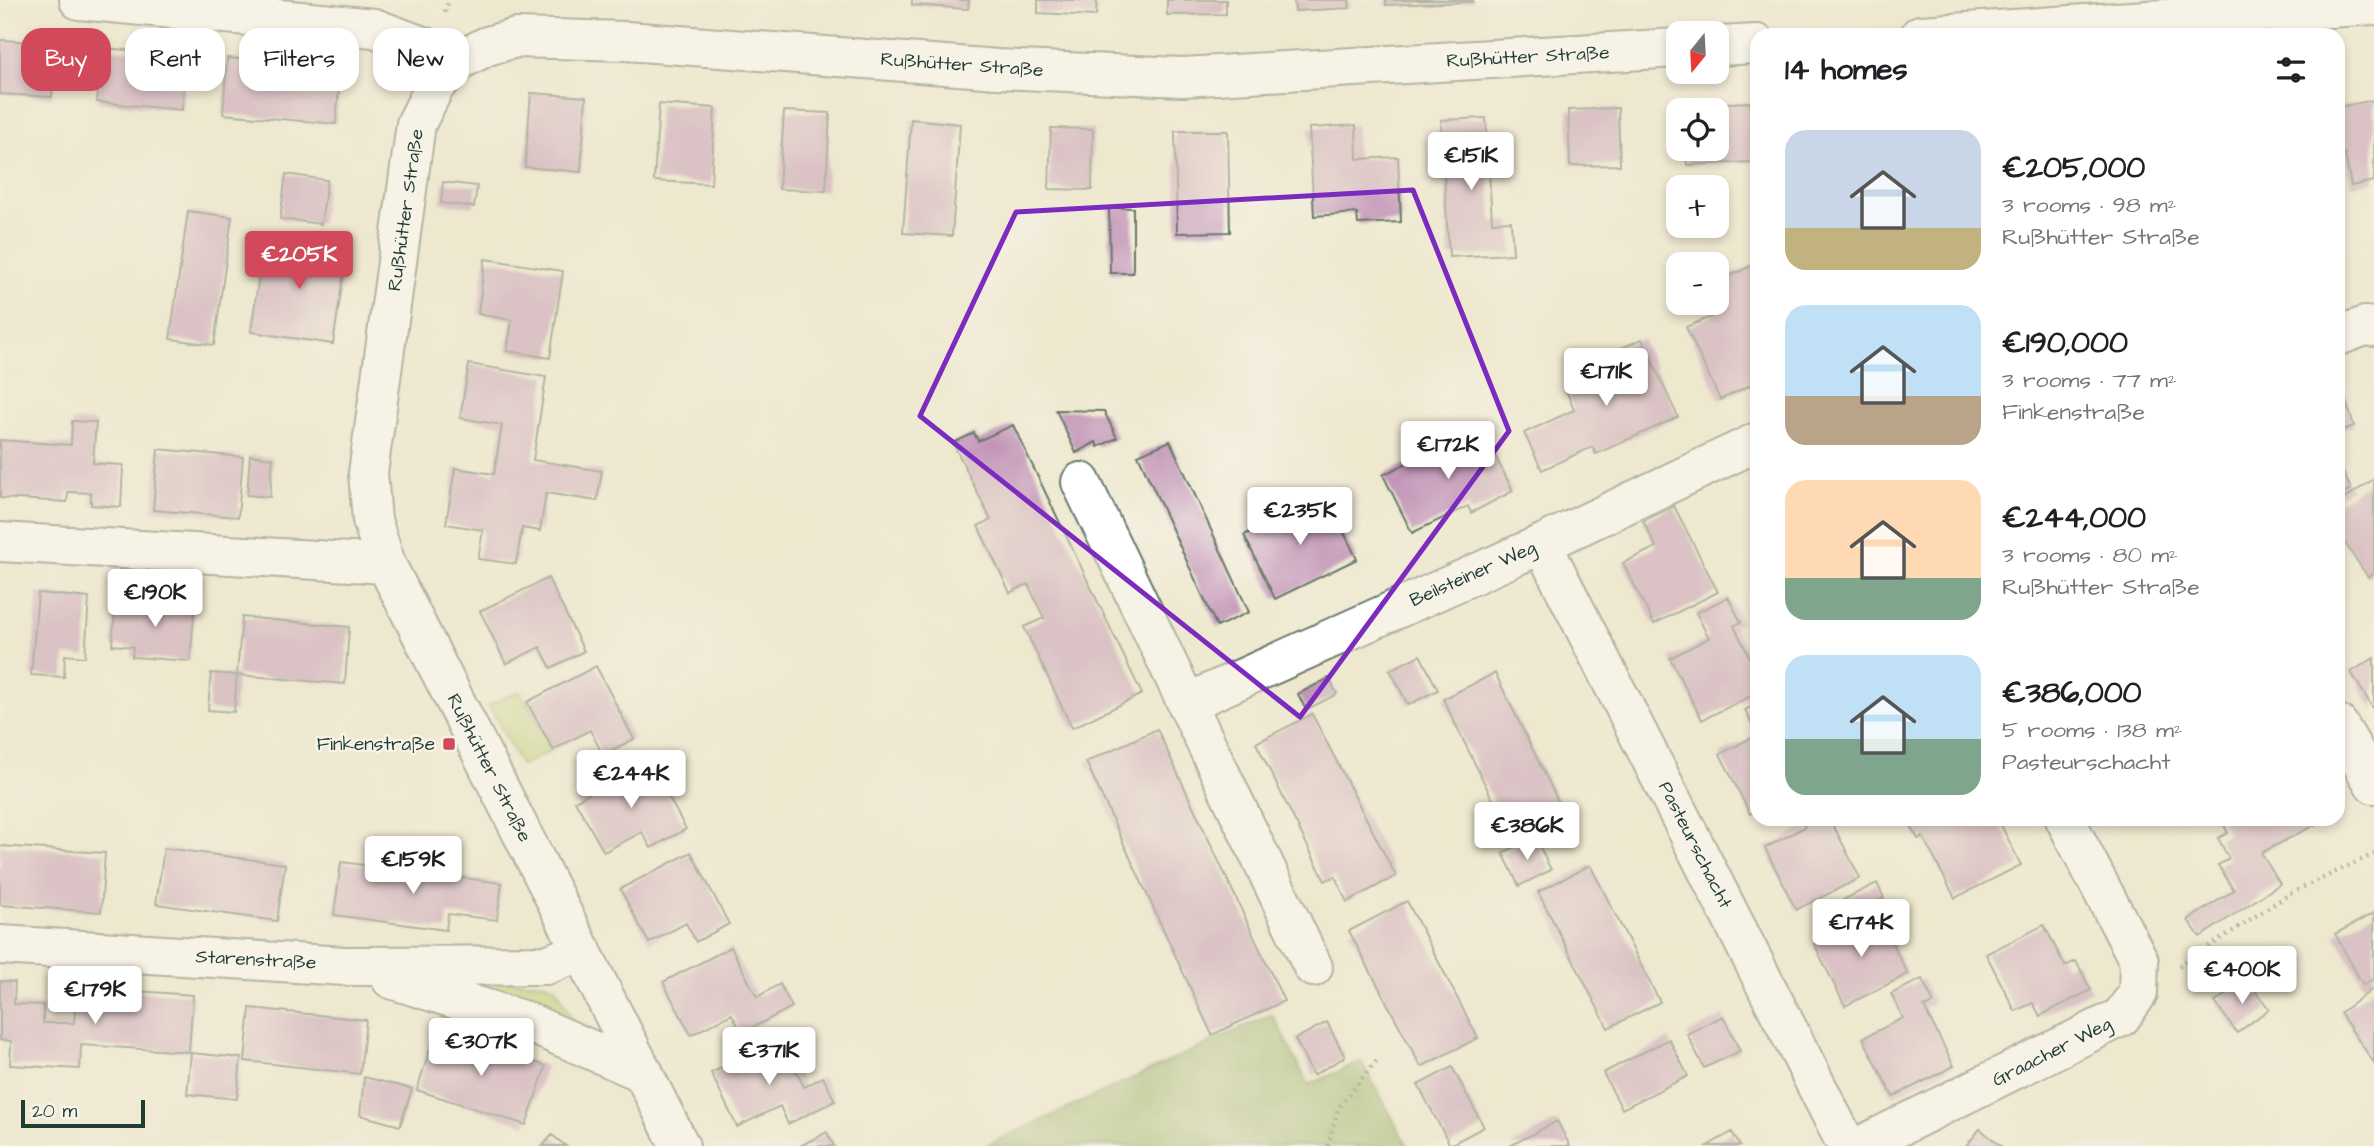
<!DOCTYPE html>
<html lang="en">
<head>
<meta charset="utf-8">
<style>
  :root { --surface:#fff; --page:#f2f2f2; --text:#202124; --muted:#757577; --accent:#d1495b }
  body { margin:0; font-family:"Architects Daughter",sans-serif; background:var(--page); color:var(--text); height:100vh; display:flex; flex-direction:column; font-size:26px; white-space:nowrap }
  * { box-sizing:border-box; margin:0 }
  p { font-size:23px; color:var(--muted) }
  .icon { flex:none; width:38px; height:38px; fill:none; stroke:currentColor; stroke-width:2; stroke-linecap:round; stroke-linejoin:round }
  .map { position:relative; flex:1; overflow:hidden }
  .drawer { position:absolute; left:1750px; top:28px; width:595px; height:798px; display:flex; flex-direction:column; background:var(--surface); border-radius:21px; box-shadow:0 4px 10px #0003 }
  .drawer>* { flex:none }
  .top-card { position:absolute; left:21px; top:28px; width:665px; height:63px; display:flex; gap:14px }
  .needle { width:46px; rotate:198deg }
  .buttons { position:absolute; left:1666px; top:21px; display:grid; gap:14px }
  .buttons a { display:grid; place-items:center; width:63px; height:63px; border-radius:14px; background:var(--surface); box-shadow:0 4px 10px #0003; font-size:35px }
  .scale { position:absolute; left:21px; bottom:18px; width:124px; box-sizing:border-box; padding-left:7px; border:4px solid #1f3d34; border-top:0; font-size:19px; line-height:24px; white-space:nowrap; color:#1f3d34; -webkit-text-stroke:5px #f7f3e8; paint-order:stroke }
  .price { position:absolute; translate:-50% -60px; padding:0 16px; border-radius:7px; background:#fff; color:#222; font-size:23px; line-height:46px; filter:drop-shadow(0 2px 4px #0008) }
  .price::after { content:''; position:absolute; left:50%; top:42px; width:21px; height:16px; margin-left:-10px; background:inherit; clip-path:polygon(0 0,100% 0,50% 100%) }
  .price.selected { background:var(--accent); color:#fff }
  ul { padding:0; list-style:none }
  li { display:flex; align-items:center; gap:21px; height:175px; padding:0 35px }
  li span { display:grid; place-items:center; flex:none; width:196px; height:140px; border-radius:21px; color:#555 }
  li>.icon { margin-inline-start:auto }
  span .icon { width:84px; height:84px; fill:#fffc; stroke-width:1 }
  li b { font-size:30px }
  h2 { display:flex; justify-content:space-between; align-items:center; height:84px; padding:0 35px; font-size:30px }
  .chip { padding:0 24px; border-radius:21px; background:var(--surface); box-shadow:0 4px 10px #0003; font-size:24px; line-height:63px }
  .chip.selected { background:var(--accent); color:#fff }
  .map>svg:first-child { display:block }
  .green { fill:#bacd70; stroke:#6c8552; stroke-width:2 }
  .forest { fill:#93b062; stroke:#59764b; stroke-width:2 }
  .building { fill:#c395b8 }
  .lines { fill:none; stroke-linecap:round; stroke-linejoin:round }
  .minor-casing { stroke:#67796a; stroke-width:42 }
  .path { stroke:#67796a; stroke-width:4.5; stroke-dasharray:2 5; stroke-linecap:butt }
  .minor { stroke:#fff; stroke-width:38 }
  .marked { fill:none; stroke:#7b2cbf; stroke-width:5; stroke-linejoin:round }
  .poi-dot { fill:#d1495b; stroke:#f7f3e8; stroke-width:2.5 }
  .labels { text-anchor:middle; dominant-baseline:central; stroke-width:5; stroke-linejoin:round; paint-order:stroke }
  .street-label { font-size:19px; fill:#1f3d34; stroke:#f7f3e8 }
  .poi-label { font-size:19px; fill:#1f3d34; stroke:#f7f3e8; text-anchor:end }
</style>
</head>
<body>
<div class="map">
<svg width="2374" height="1146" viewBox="0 0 2374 1146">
  <rect width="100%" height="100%" fill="#f7f3e8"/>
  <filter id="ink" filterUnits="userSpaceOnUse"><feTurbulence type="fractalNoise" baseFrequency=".0143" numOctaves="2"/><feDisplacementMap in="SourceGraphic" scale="14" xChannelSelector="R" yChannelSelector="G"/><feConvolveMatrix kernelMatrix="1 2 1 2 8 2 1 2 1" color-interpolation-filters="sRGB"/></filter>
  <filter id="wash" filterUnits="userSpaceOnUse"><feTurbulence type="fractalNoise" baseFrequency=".00686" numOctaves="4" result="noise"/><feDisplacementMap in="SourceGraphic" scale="28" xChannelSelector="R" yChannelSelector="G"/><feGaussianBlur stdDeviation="1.57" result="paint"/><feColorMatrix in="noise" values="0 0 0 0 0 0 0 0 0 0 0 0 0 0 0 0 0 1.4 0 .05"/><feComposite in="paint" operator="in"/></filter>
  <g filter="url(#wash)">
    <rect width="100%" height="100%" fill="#eee8cf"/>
    <path class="green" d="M520,691L553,750L521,766L489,705Z
      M442,976L545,983L556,988L581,1035Z"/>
    <path class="forest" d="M1272,1014L1309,1085L1361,1061L1408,1146H985Z"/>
    <g id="blocks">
      <path class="building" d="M912,0H969L968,9L912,5Z
        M1038,0H1097L1096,16L1038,13Z
        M1167,0H1226V14L1167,15Z
        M1294,0H1349L1350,8L1295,11Z
        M1386,0H1473V2L1386,5Z
        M0,40L55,43L52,97L0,94Z
        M102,48L187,55L182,110L97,102Z
        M227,58L341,67L336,124L223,114Z
        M531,93L586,97L581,172L525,167Z
        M2374,100V181L2351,186L2345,153L2338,154V107Z
        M1750,102L1753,162L1687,165L1686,149H1717V110H1684V105Z
        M659,104L715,108L711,184L654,181Z
        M1618,108L1620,165L1570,166L1568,110Z
        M784,111L830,113L826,191L779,189Z
        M1486,118L1492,222L1511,221L1513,254L1449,257L1441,120Z
        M911,119L960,124L952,236L903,233Z
        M1356,125L1357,159L1398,157L1401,222L1358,224L1357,213L1314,216L1309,128Z
        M1051,128L1093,129L1092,190L1049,189Z
        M1175,131H1228L1230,232L1177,233Z
        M286,174L327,180L321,224L280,219Z
        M443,182L477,186L474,207L441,203Z
        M1109,208H1133V273H1110Z
        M188,211L232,217L214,345L170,339Z
        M264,239L347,251L333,344L251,332Z
        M485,259L563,271L550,358L507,351L512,320L478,314Z
        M1757,263V382L1720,400L1686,327L1713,316L1707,303H1717V282Z
        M1642,339L1678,417L1596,454L1592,447L1542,470L1524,433L1574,410L1566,390L1600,374L1594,360Z
        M469,364L546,377L533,460L602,471L597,501L546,493L540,531L522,528L516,564L478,559L483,530L446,524L455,468L494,474L502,425L460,418Z
        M2345,398L2354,426L2338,432V400Z
        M1056,410L1104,411L1117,438L1098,447L1096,442L1076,453Z
        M72,421L96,422L93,463L123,465L121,507L91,505V493L68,492L67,502L0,498V440L71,445Z
        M1013,425L1142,694L1072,728L1024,627L1044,618L1028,584L1010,593L978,526L991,520L953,443L974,433L978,441Z
        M1480,426L1513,491L1471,513L1468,506L1412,533L1383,475Z
        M1170,441L1249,612L1217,627L1138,455Z
        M158,449L243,457L238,517L153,510Z
        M250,455L273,458L270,497L247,495Z
        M2338,462L2351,489L2338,496Z
        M2374,479V572L2368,577L2338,533V503Z
        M1326,496L1357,559L1275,599L1244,535Z
        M1674,506L1718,592L1654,624L1623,563L1656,547L1643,521Z
        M548,578L584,651L551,668L540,647L506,664L480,611Z
        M38,593L89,598L85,657L65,655L64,677L31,675Z
        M1728,597L1741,622L1734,626L1757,672V693L1702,720L1670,658L1709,638L1696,613Z
        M116,599L195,605L190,661L132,657L133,647L112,645Z
        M242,617L349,627L345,684L237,675Z
        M1420,655L1438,690L1408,705L1390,670Z
        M2374,658V710L2351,672Z
        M596,666L634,739L603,755L590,730L553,750L527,702Z
        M211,673L237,675L234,712L208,710Z
        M1495,673L1563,811L1511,837L1443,699Z
        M1329,678L1337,694L1306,710L1298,694Z
        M1757,704V735L1745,710Z
        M1312,714L1396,876L1347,902L1335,876L1325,881L1256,743Z
        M1157,729L1284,1001L1212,1035L1086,762Z
        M1757,735V810L1750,814L1720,754Z
        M649,761L686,829L651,848L642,832L604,852L575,801Z
        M1801,819H1830L1860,878L1796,910L1765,848L1805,827Z
        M1912,819H1998L2021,865L1955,898L1923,837L1918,839L1908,821Z
        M2221,819H2326L2261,853L2280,884L2200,937L2188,920L2234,890L2218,865L2229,859L2218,838L2228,833Z
        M1535,837L1551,870L1519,886L1503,853Z
        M0,846L105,853L101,912L0,905Z
        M164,848L285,864L277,921L156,904Z
        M691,852L729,924L696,942L686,923L649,943L620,889Z
        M341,862L502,883L497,920L448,914L446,930L334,915Z
        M1590,865L1660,1002L1608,1028L1538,892Z
        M1877,883L1884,898L1850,914L1843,900Z
        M1407,901L1478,1038L1421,1067L1349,931Z
        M1876,912L1908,974L1845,1006L1814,944Z
        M2374,913V979L2363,985L2335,934Z
        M2044,925L2065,966L2076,961L2091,990L2040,1016L2033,1003L2015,1011L1986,954Z
        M731,947L757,997L780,984L792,1007L742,1033L732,1014L691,1035L663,982Z
        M1922,979L1934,1003L1924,1007L1954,1066L1893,1097L1863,1038L1903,1018L1891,994Z
        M2247,979L2269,1009L2237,1033L2215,1002Z
        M0,981L15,982L14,1004L43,1005V1023H74L77,987L193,995L189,1052L81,1045L80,1069L10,1065L11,1041L0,1040Z
        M2374,988V1063L2340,1013Z
        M250,1008L366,1020L360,1074L245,1061Z
        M1723,1016L1740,1051L1704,1068L1687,1034Z
        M1327,1022L1345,1057L1313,1075L1295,1039Z
        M436,1030L546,1066L526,1125L417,1090Z
        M780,1039L804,1087L823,1077L835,1101L788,1124L780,1106L737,1127L711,1073Z
        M1669,1039L1688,1076L1622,1109L1603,1073Z
        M191,1053L241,1058L237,1099L187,1094Z
        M1452,1067L1484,1127L1450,1145L1418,1085Z
        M364,1077L412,1089L400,1126L360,1115Z
        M1557,1121L1570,1146H1510Z
        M1980,1129L2001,1146H1966Z
        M827,1132L834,1146H800Z
        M1732,1132L1740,1146H1707Z
        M552,1135L566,1146H543Z"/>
    </g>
  </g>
  <g filter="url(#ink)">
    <use href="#blocks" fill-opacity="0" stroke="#67796a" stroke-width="2"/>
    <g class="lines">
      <defs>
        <path id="minor" d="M79,0L374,28L460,60
          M1920,35L2374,5
          M1717,46L1757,44
          M2338,336L2365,326L2374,327
          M1081,482L1313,967
          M0,542L386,564
          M1542,544L1847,1146
          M1187,703L1542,544L1757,442
          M2338,724L2374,784
          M0,945L345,966L546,965L582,951
          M391,979L525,1021L644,1073
          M680,1146L386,564L372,520L368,473L416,124L435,86L460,60L487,46L516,38L627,41L998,69L1183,77L1678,48
          M1860,1146L2121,1017L2138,993L2139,961L2065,819"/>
      </defs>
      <use href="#minor" class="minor-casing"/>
      <path class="path" d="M445,12L449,0
        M2179,966L2291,893L2374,854
        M1328,1146L1338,1108L1377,1060"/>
      <use href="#minor" class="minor"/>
    </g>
  </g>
  <path d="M0 0H2374V1146H0ZM1413,190L1509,431L1300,717L920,416L1016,212Z" fill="#eee8cf" fill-opacity=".55" fill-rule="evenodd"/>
  <path class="marked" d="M1413,190L1509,431L1300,717L920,416L1016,212Z"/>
  <rect class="poi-dot" x="442" y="737" width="14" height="14" rx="3.5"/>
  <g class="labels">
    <g class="street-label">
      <text transform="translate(1528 57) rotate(-3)">Rußhütter Straße</text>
      <text transform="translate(962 65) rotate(4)">Rußhütter Straße</text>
      <text transform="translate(406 210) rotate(-82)">Rußhütter Straße</text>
      <text transform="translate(1473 574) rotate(-24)">Beilsteiner Weg</text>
      <text transform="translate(489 768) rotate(63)">Rußhütter Straße</text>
      <text transform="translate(1695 845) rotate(63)">Pasteurschacht</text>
      <text transform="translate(256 960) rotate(3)">Starenstraße</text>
      <text transform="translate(2052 1052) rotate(-27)">Graacher Weg</text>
    </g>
    <g class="poi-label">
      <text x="435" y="744">Finkenstraße</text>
    </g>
  </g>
</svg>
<div class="buttons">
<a><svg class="needle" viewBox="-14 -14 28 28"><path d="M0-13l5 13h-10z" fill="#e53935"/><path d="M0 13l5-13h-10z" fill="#757577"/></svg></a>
<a><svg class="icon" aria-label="locate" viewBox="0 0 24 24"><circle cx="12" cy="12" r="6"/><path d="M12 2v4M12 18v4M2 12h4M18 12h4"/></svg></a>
<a>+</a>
<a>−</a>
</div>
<div class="scale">20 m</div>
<b class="price" style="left:1471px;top:192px">€151K</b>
<b class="price selected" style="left:299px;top:291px">€205K</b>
<b class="price" style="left:1606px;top:408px">€171K</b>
<b class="price" style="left:1448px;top:481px">€172K</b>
<b class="price" style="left:1300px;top:547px">€235K</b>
<b class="price" style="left:155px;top:629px">€190K</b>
<b class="price" style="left:631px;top:810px">€244K</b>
<b class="price" style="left:1527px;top:862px">€386K</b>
<b class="price" style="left:413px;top:896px">€159K</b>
<b class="price" style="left:1861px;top:959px">€174K</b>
<b class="price" style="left:2242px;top:1006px">€400K</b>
<b class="price" style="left:95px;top:1026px">€179K</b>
<b class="price" style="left:481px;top:1078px">€307K</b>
<b class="price" style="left:769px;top:1087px">€371K</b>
<div class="top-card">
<a class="chip selected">Buy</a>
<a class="chip">Rent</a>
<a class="chip">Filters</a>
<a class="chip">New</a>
</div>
<section class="drawer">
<h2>14 homes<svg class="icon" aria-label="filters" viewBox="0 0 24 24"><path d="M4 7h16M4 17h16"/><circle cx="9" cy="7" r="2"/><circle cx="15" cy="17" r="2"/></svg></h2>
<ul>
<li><span style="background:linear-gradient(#c9d6e8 70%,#c2b280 0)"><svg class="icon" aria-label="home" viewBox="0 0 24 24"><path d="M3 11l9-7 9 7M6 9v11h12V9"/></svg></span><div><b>€205,000</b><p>3 rooms · 98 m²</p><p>Rußhütter Straße</p></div></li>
<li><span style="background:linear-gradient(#bfe0f5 65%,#b9a48a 0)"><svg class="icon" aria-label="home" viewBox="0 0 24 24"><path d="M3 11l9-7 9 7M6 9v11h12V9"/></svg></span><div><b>€190,000</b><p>3 rooms · 77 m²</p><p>Finkenstraße</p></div></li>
<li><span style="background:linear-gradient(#ffd9b3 70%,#7fa58c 0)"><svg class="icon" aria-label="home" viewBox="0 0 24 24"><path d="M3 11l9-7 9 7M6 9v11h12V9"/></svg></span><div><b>€244,000</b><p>3 rooms · 80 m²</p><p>Rußhütter Straße</p></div></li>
<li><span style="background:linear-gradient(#bfe0f5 60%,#7fa58c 0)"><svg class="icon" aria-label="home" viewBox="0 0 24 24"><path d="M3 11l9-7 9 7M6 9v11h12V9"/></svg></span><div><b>€386,000</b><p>5 rooms · 138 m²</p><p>Pasteurschacht</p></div></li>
</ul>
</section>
</div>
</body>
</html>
